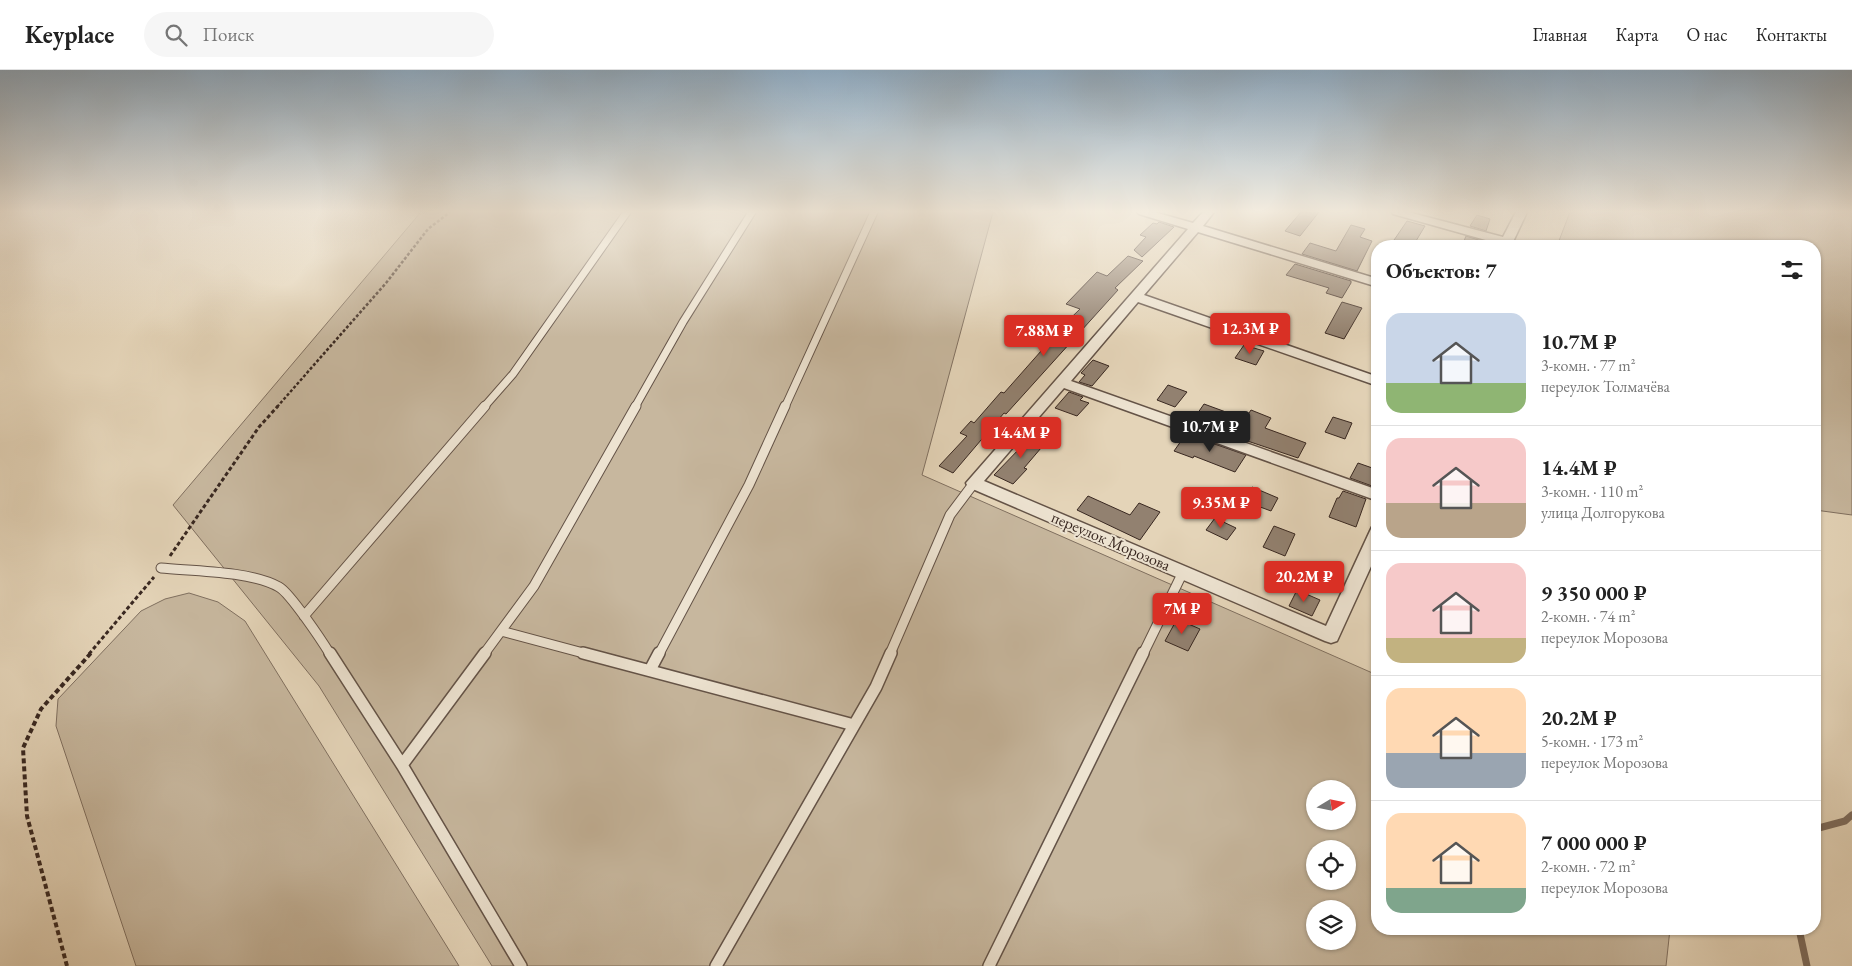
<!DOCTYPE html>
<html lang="ru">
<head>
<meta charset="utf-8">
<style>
  :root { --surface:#fff; --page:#f6f6f6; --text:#222; --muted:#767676; --line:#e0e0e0; --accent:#d93025 }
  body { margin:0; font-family:"EB Garamond",serif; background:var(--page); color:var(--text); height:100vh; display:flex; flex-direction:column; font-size:19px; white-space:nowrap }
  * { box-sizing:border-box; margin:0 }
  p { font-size:16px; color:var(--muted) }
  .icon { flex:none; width:28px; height:28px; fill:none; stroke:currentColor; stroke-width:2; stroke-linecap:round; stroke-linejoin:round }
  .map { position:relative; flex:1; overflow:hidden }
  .drawer { position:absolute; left:1371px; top:170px; width:450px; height:695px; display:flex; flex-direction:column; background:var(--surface); border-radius:20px; box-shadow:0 1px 4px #0004 }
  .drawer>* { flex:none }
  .needle { width:32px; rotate:80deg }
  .tools { position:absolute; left:1306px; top:710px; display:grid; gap:10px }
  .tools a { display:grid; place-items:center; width:50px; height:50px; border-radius:50%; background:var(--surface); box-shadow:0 1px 4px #0004; font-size:25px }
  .price { position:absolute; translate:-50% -42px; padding:0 11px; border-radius:5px; background:var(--accent); color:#fff; font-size:16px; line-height:32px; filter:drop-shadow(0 1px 2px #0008) }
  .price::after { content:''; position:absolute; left:50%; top:30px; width:15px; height:11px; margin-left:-8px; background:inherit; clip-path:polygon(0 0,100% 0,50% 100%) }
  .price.on { background:#222; color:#fff }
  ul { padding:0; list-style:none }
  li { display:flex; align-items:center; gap:15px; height:125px; padding:0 15px }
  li+li { border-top:1px solid var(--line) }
  li span { display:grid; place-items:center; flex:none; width:140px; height:100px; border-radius:15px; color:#555 }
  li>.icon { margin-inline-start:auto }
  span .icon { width:60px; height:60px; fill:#fffc; stroke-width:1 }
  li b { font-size:21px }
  h2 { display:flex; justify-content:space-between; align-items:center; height:60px; padding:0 15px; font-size:21px }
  header { display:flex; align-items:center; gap:30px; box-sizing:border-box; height:70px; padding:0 25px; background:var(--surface); border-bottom:1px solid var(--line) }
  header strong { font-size:24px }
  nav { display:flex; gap:28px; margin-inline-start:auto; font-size:18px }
  .search { width:350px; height:45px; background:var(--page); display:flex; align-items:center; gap:12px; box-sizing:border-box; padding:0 18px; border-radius:28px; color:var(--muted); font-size:19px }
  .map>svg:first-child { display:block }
  .green { fill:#c7b79e; stroke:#807060; fill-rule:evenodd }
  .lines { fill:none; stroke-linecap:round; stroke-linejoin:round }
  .stream { stroke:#7d6c5d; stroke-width:7 }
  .building { fill:#928170; stroke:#392821 }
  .service-far2-casing { stroke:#645347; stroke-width:9 }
  .service-far1-casing { stroke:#645347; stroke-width:11 }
  .service-casing { stroke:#645347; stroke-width:14 }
  .minor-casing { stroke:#645347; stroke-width:3 }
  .path-far2 { stroke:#392821; stroke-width:2.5; stroke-dasharray:3 2; stroke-linecap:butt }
  .path-far1 { stroke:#392821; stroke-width:3; stroke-dasharray:4 2.5; stroke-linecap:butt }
  .path { stroke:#392821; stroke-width:4; stroke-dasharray:5 3; stroke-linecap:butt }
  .service-far2 { stroke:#ede3d1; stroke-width:7 }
  .service-far1 { stroke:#ede3d1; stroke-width:9 }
  .service { stroke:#ede3d1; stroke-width:11 }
  .minor { fill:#ede3d1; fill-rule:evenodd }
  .labels { text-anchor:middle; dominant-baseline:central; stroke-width:4; stroke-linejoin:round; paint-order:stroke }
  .street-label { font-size:16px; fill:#392821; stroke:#ede3d1 }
</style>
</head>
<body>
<header>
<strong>Keyplace</strong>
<div class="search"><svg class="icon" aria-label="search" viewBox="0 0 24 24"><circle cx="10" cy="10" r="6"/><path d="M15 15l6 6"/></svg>Поиск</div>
<nav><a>Главная</a><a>Карта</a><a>О нас</a><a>Контакты</a></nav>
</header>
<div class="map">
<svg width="1852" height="896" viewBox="0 0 1852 896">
  <rect width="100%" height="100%" fill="#e4d4b8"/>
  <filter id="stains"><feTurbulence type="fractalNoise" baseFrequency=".004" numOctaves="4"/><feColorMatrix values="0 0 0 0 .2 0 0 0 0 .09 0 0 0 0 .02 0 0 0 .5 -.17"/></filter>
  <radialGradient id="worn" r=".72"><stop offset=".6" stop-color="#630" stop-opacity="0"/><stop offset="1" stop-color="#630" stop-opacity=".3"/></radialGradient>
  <path class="green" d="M421,142H993L922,405L1377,605L1378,859H1670L1666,896H492L319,616L173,435ZM1315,719H1348V751H1315ZM1315,779H1348V811H1315ZM1315,839H1348V871H1315Z
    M1570,142H1849L1852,144V445L1815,440V176H1557Z
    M189,523L218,532L245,551L459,896H136L56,656L58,629L141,541L165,529Z"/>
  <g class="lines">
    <path class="stream" d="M1815,759L1845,751L1852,745
      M1799,859L1807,896"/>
  </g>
  <path class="building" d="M1301,142H1319L1300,166L1285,161Z
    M1477,145L1490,149L1486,161L1470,156Z
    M1407,151L1425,156L1413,176H1390Z
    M1159,152L1174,157L1142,187L1134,180L1146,167L1140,165L1153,153L1157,154Z
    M1351,155L1365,159L1360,167L1372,171L1357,201L1302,184L1310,173L1336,181Z
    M1466,166L1482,171L1480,176H1462Z
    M1128,186L1143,191L1115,218L1118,220L1006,344L1004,343L953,403L939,396L967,366L960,363L971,351L974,353L1001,322L1004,323L1049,272L1047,271L1080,239L1066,234L1097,202L1107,206Z
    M1295,194L1351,211V213L1342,228L1326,223L1329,218L1286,205Z
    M1342,232L1362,238L1344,269L1325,263Z
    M1244,275L1264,281L1256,295L1235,288Z
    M1093,290L1109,296L1092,316L1079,312L1085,305L1081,303Z
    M1168,315L1187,322L1175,337L1157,330Z
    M1069,322L1083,327L1080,330L1089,333L1077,346L1055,338Z
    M1204,334L1245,349L1251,340L1271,348L1265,358L1306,373L1298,388L1194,353L1198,348L1195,347Z
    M1333,347L1352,353L1345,369L1325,362Z
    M1029,364L1047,371L1024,398L1027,399L1013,414L994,405L1022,376L1020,375Z
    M1186,364L1246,385L1235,402L1194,386L1193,388L1174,381Z
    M1358,393L1378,400L1372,416L1350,408Z
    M1252,417L1278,428L1271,441L1244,431Z
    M1343,421L1366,429L1356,457L1329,447L1337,428H1339Z
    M1088,426L1130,445L1139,433L1160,442L1140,470L1077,440Z
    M1215,448L1236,458L1227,470L1206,460Z
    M1274,456L1295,464L1285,486L1263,477Z
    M1297,520L1320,530L1312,546L1289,536Z
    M1177,549L1200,559L1188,581L1165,571Z"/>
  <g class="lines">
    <defs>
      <path id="service-far2" d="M484,337L513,304L627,142
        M635,337L683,252L752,142
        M785,337L874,142"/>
      <path id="service-far1" d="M161,498C193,501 251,501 279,517C290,523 322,571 330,584
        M304,546L485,336
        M501,561L587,584
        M484,584L534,516L636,336
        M659,584L749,415L785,336
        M890,584L950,445L974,413
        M1143,584L1183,502"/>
      <path id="service" d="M330,583L402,695L521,896
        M583,583L854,655
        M650,600L659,583
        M402,695L485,583
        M716,896L876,617L891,583
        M989,896L1143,583"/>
      <path id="minor" d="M1137,142H1154L1193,153L1203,142H1214L1203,156L1378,209V217L1198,162L1144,225L1378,307V316L1138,232L1071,311L1378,420V431L1064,318L984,411L1326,556L1370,461L1372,457L1378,455V481L1337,571L1331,573L1325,571L968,417L966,413L1188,159L1139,144Z
        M1392,142H1408L1503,167L1516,142H1527L1511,176H1499L1500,174L1393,144Z"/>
    </defs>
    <use href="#service-far2" class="service-far2-casing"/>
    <use href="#service-far1" class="service-far1-casing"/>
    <use href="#service" class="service-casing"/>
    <use href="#minor" class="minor-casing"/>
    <path class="path-far2" d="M277,337L386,213L428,159L450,142"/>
    <path class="path-far1" d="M170,486L259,357L278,336
      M89,584L154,507"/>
    <path class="path" d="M67,896L27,746L23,678L41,639L91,583"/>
    <use href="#service-far2" class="service-far2"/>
    <use href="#service-far1" class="service-far1"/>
    <use href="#service" class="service"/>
    <use href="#minor" class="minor"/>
  </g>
  <linearGradient id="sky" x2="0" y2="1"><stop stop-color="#8faac0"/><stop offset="0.53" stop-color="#f3ecdf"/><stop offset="1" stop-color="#f3ecdf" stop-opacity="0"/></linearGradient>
  <rect width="1852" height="267" fill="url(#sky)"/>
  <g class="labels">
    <g class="street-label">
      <text transform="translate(1111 471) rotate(23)">переулок Морозова</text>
    </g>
  </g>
  <rect width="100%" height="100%" filter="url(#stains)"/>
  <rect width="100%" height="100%" fill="url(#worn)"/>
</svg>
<div class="tools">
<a><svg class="needle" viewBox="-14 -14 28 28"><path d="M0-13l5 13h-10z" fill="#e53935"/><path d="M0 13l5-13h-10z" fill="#767676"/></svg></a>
<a><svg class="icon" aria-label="locate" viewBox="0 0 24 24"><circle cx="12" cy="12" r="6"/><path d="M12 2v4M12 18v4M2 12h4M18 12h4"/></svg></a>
<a><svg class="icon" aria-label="layers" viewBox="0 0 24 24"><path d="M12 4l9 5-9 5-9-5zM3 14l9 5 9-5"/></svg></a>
</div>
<b class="price" style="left:1250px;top:285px">12.3M ₽</b>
<b class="price" style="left:1044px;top:287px">7.88M ₽</b>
<b class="price on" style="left:1210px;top:383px">10.7M ₽</b>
<b class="price" style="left:1021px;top:389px">14.4M ₽</b>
<b class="price" style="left:1221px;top:459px">9.35M ₽</b>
<b class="price" style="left:1304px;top:533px">20.2M ₽</b>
<b class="price" style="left:1182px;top:565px">7M ₽</b>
<section class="drawer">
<h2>Объектов: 7<svg class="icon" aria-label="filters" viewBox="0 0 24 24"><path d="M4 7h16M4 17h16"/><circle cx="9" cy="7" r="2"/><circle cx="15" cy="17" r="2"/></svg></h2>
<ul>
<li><span style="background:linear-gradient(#c9d6e8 70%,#8fb573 0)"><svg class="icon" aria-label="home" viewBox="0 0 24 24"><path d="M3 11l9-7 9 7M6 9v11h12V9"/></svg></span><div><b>10.7M ₽</b><p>3-комн. · 77 m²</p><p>переулок Толмачёва</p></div></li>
<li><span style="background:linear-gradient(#f6c9c9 65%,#b9a48a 0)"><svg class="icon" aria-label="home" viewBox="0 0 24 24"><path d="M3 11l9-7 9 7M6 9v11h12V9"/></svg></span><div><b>14.4M ₽</b><p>3-комн. · 110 m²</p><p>улица Долгорукова</p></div></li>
<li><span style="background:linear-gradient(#f6c9c9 75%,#c2b280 0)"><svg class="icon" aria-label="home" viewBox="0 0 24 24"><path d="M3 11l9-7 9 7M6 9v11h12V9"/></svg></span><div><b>9 350 000 ₽</b><p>2-комн. · 74 m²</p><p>переулок Морозова</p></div></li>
<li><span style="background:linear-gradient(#ffd9b3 65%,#9aa5b1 0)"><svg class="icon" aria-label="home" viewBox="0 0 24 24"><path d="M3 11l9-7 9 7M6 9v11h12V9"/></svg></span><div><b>20.2M ₽</b><p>5-комн. · 173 m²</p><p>переулок Морозова</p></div></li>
<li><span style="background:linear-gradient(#ffd9b3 75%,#7fa58c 0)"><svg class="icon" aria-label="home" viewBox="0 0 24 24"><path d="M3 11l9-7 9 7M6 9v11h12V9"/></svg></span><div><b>7 000 000 ₽</b><p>2-комн. · 72 m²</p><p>переулок Морозова</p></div></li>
</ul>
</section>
</div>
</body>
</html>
